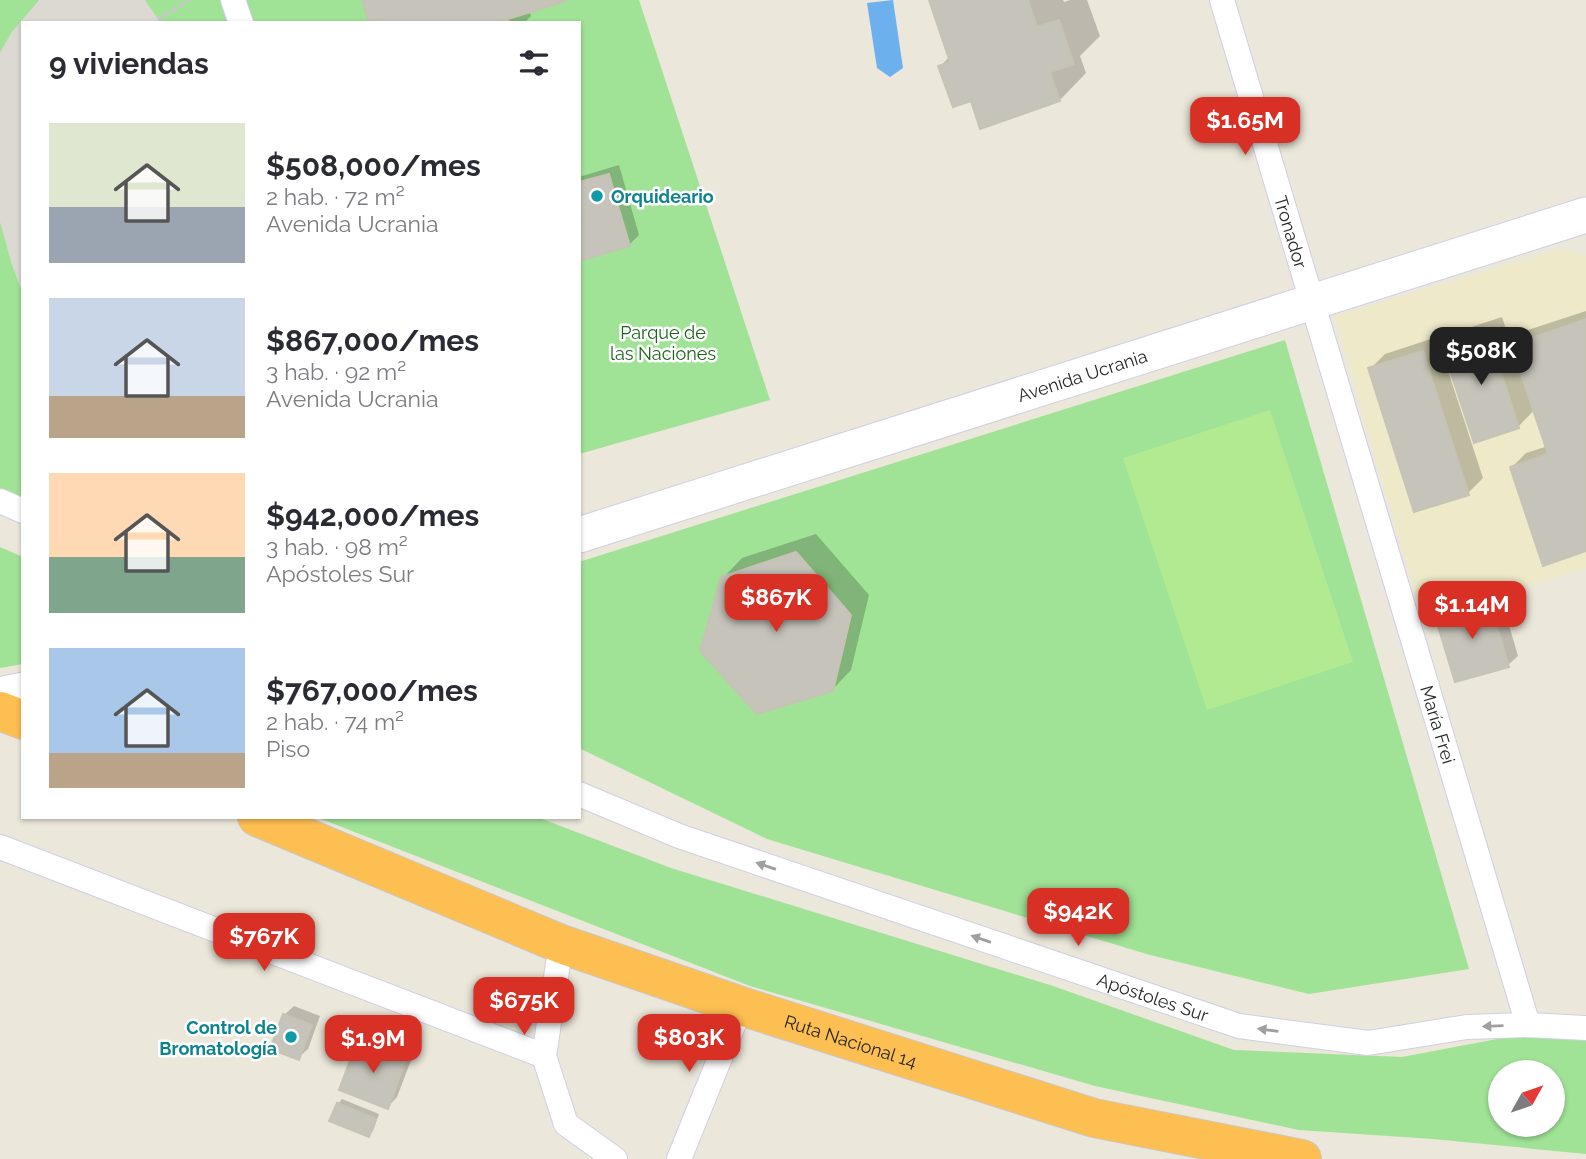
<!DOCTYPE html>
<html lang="es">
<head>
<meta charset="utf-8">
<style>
  :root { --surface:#fff; --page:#f7f7f7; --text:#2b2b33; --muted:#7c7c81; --accent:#d93025 }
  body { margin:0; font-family:Raleway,sans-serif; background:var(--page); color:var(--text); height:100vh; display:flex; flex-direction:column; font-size:26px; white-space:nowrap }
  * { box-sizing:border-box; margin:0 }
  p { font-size:23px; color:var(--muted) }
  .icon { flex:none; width:38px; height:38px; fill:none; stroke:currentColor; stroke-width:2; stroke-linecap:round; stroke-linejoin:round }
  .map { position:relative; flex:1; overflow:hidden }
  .drawer { position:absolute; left:21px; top:21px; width:560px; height:798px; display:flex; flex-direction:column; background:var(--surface); border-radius:0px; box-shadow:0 2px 5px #0004 }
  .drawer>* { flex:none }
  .needle { width:46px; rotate:50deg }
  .tools { position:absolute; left:1488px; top:1060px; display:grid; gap:14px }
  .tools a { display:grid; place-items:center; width:77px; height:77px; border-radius:50%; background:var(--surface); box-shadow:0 2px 5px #0004; font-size:35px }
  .price { position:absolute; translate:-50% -60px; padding:0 16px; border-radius:14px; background:var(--accent); color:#fff; font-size:23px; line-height:46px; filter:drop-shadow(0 2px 4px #0008) }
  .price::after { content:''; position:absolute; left:50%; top:42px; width:21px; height:16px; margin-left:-10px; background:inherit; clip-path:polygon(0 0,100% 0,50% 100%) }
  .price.current { background:#222; color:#fff }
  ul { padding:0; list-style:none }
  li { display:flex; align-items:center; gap:21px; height:175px; padding:0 28px }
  li span { display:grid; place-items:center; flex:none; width:196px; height:140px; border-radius:0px; color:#555 }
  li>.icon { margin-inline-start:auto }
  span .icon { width:84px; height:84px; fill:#fffc; stroke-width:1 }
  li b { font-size:30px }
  h2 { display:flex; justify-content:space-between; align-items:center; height:84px; padding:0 28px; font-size:30px }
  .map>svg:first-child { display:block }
  .education { fill:#ede9c9 }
  .green { fill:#a0e296; fill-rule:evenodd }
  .pitch { fill:#b2ea91 }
  .plaza { fill:#dbd9d1 }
  .water { fill:#6cb1ee }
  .shadow { fill:#0003; fill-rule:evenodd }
  .building { fill:#c6c4ba; stroke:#c6c3b4; stroke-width:2 }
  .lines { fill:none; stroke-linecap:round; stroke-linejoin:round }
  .street-casing { stroke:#d0cfe2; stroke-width:26 }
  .secondary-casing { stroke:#d0cfe2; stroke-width:37 }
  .highway-casing { stroke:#c7c7c7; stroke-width:40 }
  .path { stroke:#c7c7c7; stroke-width:4.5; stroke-dasharray:5 3.5; stroke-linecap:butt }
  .street { stroke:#fff; stroke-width:24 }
  .secondary { stroke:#fff; stroke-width:35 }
  .highway { stroke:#febf52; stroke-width:38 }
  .oneway { fill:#9f9f9f }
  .culture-dot { fill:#0f9aa8; stroke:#fff; stroke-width:2.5 }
  .labels { text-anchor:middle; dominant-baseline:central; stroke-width:5; stroke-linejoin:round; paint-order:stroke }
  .culture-label { font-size:18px; font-weight:bold; fill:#0d838f; stroke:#fff; text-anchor:start }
  .street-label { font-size:18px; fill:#292929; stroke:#fff }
  .park-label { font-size:18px; fill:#1a6519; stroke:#fff }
</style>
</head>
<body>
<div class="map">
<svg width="1586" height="1159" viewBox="0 0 1586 1159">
  <rect width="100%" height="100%" fill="#ebe7da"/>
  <path class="education" d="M1561,249L1586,256V568L1423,620L1335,316Z"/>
  <path class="green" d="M0,0H639L770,400L579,454V23H23V501L0,491Z
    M1285,340L1469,969L1309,994L1150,955L767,839L579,748V562Z
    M0,547L23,557V664L0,668Z
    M316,817H537L671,868L1053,986L1234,1050L1402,1057L1524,1034L1586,1031V1154L1433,1139L1299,1130L1095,1086L750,986ZM1500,1073H1552V1125H1500Z"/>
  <path class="pitch" d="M1270,410L1353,662L1207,710L1123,458Z"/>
  <path class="plaza" d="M39,0H145L158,19L159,23H23V294L12,265L0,222V53L11,33Z"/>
  <path class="water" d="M893,0L903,68L890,77L877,68L867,3Z"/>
  <path class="shadow" d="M364,0H562L529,10L531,16L524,23H386L385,19L371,23Z
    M931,0H1063L1064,2L1070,0H1087L1100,36L1080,56L1086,73L1060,100L972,98L941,66L950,56Z
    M619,165L639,235L629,245L579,259V177Z
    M1586,311V549L1512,467L1526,453L1548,446L1535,409L1518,427L1444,346L1459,331L1502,317L1512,347L1528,330ZM1495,327L1497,330L1459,342V338Z
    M1437,337L1483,478L1468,493L1370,369L1385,354Z
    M816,534L869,595L851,670L832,690L723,578L742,558Z
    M1499,591L1518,656L1508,665L1437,617L1446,607Z
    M294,1006L320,1016L308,1049L298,1058L284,1015Z
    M369,1033L415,1050L397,1097L388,1107L341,1089L359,1043Z
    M342,1099L379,1114L373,1131L368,1135L338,1104Z"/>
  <path class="building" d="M362,0H566V1L508,19L509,23H384V21L369,23Z
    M929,0H1028L1037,27L1059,20L1074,64L1050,72L1060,101L980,129L971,101L953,107L938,66L950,62Z
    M609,174L619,209L579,221V182Z
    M619,209L630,246L579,261V221Z
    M1586,319V551L1543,566L1510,467L1548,454L1511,345Z
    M1488,331L1519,428L1474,443L1442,346Z
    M1423,351L1469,495L1414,512L1368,368Z
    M796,552L851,615L833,691L757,714L700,651L721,577Z
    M1489,599L1509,667L1455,682L1435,616Z
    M283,1014L312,1025L299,1060L270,1049Z
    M357,1042L406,1060L388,1109L339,1090Z
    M337,1103L376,1119L369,1137L329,1121Z"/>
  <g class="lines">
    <defs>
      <g id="street">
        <path d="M233,0L241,23"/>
        <path id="s1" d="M1222,0L1528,1025"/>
        <path d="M0,501L23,511"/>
        <path id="s2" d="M579,794L679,836L1239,1026L1368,1043L1467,1027L1528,1025L1586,1028"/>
        <path d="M0,847L544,1056"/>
        <path d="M561,944L544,1056L566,1124L615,1159"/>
        <path d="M679,1159L741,1006"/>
      </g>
      <g id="secondary">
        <path id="s3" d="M579,535L1586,215"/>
        <path d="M0,695L23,690"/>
      </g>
      <g id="highway">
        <path d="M0,711L23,720"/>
        <path id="s4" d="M257,817L561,944L741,1006L1094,1118L1302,1159"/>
      </g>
    </defs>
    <use href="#street" class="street-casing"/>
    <use href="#secondary" class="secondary-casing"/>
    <use href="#highway" class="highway-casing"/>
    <path class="path" d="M158,19L190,0"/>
    <use href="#street" class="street"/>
    <use href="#secondary" class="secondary"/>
    <use href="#highway" class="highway"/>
  </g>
  <defs><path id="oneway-solid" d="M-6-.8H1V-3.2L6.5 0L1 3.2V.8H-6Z" transform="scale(1.75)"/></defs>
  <g class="oneway">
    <use href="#oneway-solid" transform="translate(766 866) rotate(-161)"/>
    <use href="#oneway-solid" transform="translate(981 939) rotate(-161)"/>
    <use href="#oneway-solid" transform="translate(1493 1026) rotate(178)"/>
    <use href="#oneway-solid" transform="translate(1268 1030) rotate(-173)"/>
  </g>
  <g class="culture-dot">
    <circle cx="597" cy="196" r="7"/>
    <circle cx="291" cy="1037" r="7"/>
  </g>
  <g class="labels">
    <g class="culture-label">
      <text x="611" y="196">Orquideario</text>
      <text x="277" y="1027" text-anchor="end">Control de<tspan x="277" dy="21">Bromatología</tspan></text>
    </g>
    <g class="street-label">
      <text stroke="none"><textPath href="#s1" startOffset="242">Tronador</textPath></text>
      <text stroke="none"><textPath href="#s3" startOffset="528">Avenida Ucrania</textPath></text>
      <text stroke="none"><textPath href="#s1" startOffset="756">María Frei</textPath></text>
      <text stroke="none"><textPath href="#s2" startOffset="609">Apóstoles Sur</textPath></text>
      <text stroke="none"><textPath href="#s4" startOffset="635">Ruta Nacional 14</textPath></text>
    </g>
    <g class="park-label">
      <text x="663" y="332">Parque de<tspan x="663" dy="21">las Naciones</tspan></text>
    </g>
  </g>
</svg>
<div class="tools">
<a><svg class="needle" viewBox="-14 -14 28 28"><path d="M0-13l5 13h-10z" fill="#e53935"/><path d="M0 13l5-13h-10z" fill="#7c7c81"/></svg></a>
</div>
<b class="price" style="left:1245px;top:157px">$1.65M</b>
<b class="price current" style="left:1481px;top:387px">$508K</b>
<b class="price" style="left:776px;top:634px">$867K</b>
<b class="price" style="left:1472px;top:641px">$1.14M</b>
<b class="price" style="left:1078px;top:948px">$942K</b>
<b class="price" style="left:264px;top:973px">$767K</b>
<b class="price" style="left:524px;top:1037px">$675K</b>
<b class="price" style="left:689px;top:1074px">$803K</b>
<b class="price" style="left:373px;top:1075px">$1.9M</b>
<section class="drawer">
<h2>9 viviendas<svg class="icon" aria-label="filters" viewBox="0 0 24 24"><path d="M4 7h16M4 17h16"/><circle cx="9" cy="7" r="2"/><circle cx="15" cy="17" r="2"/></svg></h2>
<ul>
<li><span style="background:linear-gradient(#dfe7d0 60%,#9aa5b1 0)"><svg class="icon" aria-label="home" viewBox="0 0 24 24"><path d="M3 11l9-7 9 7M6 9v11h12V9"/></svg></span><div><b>$508,000/mes</b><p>2 hab. · 72 m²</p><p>Avenida Ucrania</p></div></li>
<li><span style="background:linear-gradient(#c9d6e8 70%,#b9a48a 0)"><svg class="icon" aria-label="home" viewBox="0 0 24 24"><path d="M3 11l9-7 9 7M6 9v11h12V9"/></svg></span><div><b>$867,000/mes</b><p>3 hab. · 92 m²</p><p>Avenida Ucrania</p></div></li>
<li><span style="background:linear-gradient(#ffd9b3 60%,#7fa58c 0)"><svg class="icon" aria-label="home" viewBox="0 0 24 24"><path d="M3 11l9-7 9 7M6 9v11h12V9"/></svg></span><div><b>$942,000/mes</b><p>3 hab. · 98 m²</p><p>Apóstoles Sur</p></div></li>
<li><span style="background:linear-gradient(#a9c7e8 75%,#b9a48a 0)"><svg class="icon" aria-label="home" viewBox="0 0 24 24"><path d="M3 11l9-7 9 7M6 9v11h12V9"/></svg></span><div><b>$767,000/mes</b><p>2 hab. · 74 m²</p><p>Piso</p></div></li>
</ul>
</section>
</div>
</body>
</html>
